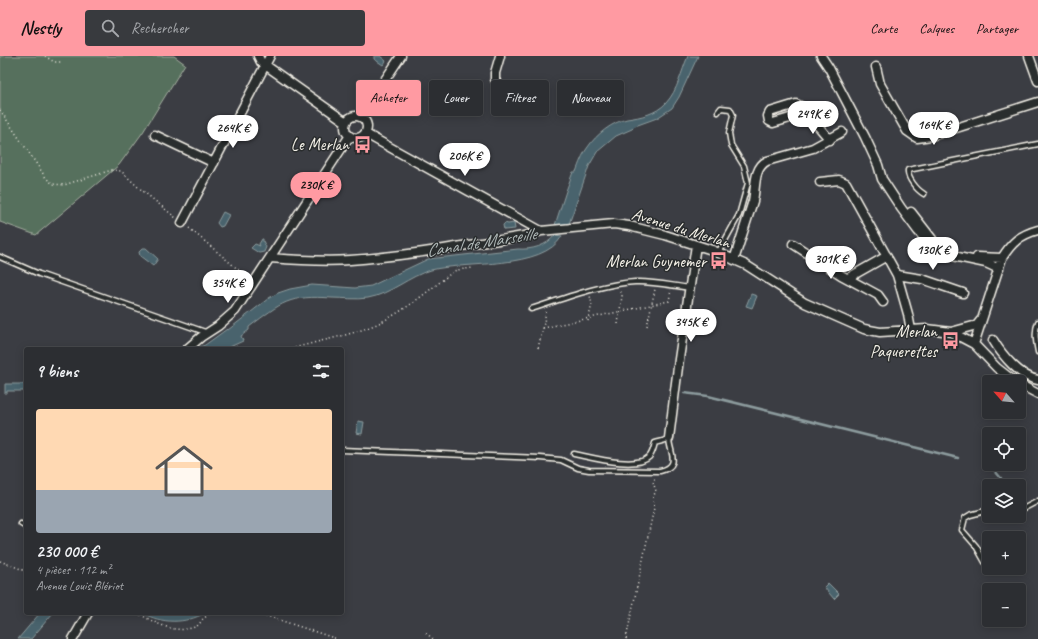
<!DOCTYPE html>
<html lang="fr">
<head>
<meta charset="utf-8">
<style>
  :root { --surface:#2c2e32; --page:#383a3e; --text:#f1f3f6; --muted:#a6a8ac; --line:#484a4d; --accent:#ff9aa2 }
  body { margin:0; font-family:Caveat,sans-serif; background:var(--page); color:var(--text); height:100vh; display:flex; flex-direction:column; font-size:15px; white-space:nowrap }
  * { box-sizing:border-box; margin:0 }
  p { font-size:13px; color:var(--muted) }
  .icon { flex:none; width:22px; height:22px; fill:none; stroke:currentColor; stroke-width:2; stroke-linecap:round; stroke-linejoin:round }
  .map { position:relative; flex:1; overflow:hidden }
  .panel { position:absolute; left:24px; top:291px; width:320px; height:268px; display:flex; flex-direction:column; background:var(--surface); border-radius:4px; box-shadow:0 2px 10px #0003,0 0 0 1px var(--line) }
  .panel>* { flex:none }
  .guide { position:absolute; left:356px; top:24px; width:380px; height:36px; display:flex; gap:8px }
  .needle { width:26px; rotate:297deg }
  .tools { position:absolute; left:982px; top:319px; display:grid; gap:8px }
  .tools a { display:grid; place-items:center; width:44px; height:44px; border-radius:4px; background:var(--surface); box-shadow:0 2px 10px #0003,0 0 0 1px var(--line); font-size:20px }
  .price { position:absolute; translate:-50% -34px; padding:0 9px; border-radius:14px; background:#fff; color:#222; font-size:13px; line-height:26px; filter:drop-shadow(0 1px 2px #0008) }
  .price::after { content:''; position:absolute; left:50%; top:24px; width:12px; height:9px; margin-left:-6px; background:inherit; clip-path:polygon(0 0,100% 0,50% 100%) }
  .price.active { background:var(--accent); color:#111 }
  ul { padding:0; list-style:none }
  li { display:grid; align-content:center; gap:8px; height:212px; padding:0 12px }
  li span { display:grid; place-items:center; height:124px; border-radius:4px; color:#555 }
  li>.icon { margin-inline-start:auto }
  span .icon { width:72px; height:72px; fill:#fffc; stroke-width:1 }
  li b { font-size:17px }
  h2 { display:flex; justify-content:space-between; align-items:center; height:48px; padding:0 12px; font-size:17px }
  .pill { padding:0 14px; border-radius:4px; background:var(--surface); box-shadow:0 2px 10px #0003,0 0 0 1px var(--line); font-size:14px; line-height:36px }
  .pill.active { background:var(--accent); color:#111 }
  header { display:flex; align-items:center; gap:24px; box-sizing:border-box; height:56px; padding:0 20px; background:var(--accent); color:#111 }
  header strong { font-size:19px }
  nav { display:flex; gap:22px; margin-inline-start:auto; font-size:14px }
  .search { width:280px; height:36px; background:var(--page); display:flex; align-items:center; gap:10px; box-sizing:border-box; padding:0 14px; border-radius:4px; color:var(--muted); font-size:15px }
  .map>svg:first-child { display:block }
  .green { fill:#57705d; stroke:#a6b0a2 }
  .water { fill:#48636d; stroke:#8d9c9e }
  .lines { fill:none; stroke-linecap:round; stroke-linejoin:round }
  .stream { stroke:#8d9c9e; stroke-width:2.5 }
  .service-casing { stroke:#f4f1e8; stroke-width:7 }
  .minor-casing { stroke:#f4f1e8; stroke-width:11 }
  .path { stroke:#f4f1e8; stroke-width:1.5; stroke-dasharray:1 3; stroke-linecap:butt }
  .service { stroke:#2a2d2e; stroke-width:4 }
  .minor { stroke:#2a2d2e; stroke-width:8 }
  .labels { text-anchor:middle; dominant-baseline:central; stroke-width:3; stroke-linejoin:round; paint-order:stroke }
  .poi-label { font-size:17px; fill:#f4f1e8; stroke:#2a2d2e; text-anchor:end }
  .street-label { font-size:17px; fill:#f4f1e8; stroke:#2a2d2e }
  .water-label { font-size:18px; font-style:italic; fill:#afb8b7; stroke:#2a2d2e }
</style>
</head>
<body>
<header>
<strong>Nestly</strong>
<div class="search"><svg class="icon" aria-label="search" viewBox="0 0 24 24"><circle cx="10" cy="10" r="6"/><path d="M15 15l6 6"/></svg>Rechercher</div>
<nav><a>Carte</a><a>Calques</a><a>Partager</a></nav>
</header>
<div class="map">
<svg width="1038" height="583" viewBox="0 0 1038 583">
  <rect width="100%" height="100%" fill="#3b3d43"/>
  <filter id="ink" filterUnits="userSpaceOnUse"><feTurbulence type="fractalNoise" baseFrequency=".025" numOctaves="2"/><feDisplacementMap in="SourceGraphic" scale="8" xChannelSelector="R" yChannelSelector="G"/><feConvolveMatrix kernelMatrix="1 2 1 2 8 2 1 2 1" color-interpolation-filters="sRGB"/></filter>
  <g filter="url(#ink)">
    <path class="green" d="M0,0H174L185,8L143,76L119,109L36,179L0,166Z"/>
    <path class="water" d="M374,0H380L386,5L383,9L374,3Z
      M688,0H698L679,41L672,52L657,62L635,70L632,73L616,80L597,96L589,110L569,168L555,169L566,135L573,116H576C579,108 582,99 588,91C596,79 612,66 627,63C641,61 656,58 666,47C678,34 681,16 688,0Z
      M223,156L229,159L223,170L220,171L217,167Z
      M505,167L508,168L514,167L515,173L504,174L503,169Z
      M555,179L562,180C543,214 466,205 431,214C409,220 391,238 368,242C356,244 343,242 332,242C289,239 282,246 249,271V274L241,280L243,285L225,293H197V292L205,289L227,273L228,274L269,242L278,237L290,233L312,229L355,232L371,230L428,203L518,193C531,194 547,190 555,179Z
      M262,183H263V185L266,191L264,196L259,197L251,192L255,188L260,190L259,188Z
      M143,192H146L158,203L153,210L140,200L139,196Z
      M751,238L757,240L752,252L746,250Z
      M5,328H25V335H7V337H5Z
      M358,365L364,366L362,378L356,377Z
      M828,527L839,538L834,543L824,531Z
      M40,557H53L31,583H18Z
      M142,557H205C185,568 163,568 142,557Z"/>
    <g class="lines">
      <path class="stream" d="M684,337L708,340L958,402
        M995,415L1000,421L1006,430"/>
      <defs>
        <path id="service" d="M924,138C917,134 907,122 908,114L1038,88
          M718,197L739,159L748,127L744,110L731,89L729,77L733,59L730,53L721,52L718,56
          M0,201L39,218L208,277
          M531,253C563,243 601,228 635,226C652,225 673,230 690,232
          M1038,266C1034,276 1036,286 1038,296
          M342,394L540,402L561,404L578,412L589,414L660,415C682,410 669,396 669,382
          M574,398C590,401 636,414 649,401C653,397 653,393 655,387C660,385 664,386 669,382
          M1019,455L1038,445
          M1006,460H1008
          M21,468L26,471
          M985,506L976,490L962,474L965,462L970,459L989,454"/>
        <path id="minor" d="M258,0L261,6L346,66
          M500,0L495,17V23L506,48L511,50
          M821,0L829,12L865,81L878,109L882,123L901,152L918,175L928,186L953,200L986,207L999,213
          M1029,0L1038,25
          M876,11L880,28L907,75L917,82L931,80L1038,46
          M807,57L773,67L769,65L768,60L770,56L796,48L802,51L830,84
          M345 71a11 11 0 1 1 22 0a11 11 0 1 1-22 0Z
          M360,61L401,0
          M366,78L541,175
          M155,79L214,107
          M820,126L839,124L846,127L897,219L908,258L911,274
          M911,156L932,183
          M182,167L270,0
          M793,188L841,219L878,239L883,246
          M977,201L1002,202
          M270,202C296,204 323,206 350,204C410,200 471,188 531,179L541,175L614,168L629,170L665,179L712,194L746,209L805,247L864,273L880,276L927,273L951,276L974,288L997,312L1015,326
          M734,204L753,145C756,132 753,112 767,105L813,92L842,76
          M897,219L922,223L963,237
          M848,222L887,200
          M951,276L977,269L981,264
          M993,284C1002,299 1020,321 1038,324
          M974,288L1002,202C1012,186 1020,179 1038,174
          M187,293L201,281L218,270L235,255L349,81
          M1019,328L1038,338
          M669,382L679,303L696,189
          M73,583L88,557"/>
      </defs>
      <use href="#service" class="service-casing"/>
      <use href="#minor" class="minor-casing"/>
      <path class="path" d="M45,0L54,6H62
        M0,54L46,122L53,128L64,129L112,114L121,115L138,131L176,162
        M189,172L247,221
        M588,265L592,248L590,240
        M618,268L622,240L620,233
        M647,270L655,233
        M543,272L669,245L671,234
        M538,292L543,272L546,255
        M291,293C320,284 351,280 379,267C405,255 432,232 454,215L457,214L473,212
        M0,505L26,515
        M137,557C155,566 175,580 197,570C200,568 201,565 203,563C205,561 209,559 211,557
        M258,557L337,583
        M426,577L433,583
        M626,583L654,452L653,441L656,435L653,426L656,421"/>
      <use href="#service" class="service"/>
      <use href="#minor" class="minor"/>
    </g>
  </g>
  <defs>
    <symbol id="bus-bare" viewBox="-9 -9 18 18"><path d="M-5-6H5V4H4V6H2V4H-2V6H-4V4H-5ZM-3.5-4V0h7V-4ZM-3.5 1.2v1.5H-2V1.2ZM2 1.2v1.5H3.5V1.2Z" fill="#ff9aa2" stroke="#2a2d2e" stroke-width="2.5" paint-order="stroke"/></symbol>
  </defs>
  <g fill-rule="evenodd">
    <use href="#bus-bare" x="350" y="76" width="25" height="25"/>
    <use href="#bus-bare" x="706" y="192" width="25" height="25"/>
    <use href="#bus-bare" x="938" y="272" width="25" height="25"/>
  </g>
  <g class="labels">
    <g class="poi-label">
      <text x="349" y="88">Le Merlan</text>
      <text x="706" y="205">Merlan Guynemer</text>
      <text x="937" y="275">Merlan<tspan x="937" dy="20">Paquerettes</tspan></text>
    </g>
    <g class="street-label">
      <text transform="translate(681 172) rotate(17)">Avenue du Merlan</text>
    </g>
    <g class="water-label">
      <text transform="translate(481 186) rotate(-9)">Canal de Marseille</text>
    </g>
  </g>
</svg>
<div class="tools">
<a><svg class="needle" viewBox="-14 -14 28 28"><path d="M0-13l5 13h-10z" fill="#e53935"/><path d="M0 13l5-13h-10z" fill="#a6a8ac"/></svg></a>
<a><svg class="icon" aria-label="locate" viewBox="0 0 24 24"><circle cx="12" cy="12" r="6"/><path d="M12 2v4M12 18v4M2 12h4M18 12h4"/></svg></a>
<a><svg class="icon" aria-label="layers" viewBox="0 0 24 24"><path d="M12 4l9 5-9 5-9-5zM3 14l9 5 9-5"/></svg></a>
<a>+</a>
<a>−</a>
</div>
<b class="price" style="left:813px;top:79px">249K €</b>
<b class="price" style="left:934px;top:90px">164K €</b>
<b class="price" style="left:233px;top:93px">264K €</b>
<b class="price" style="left:465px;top:121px">206K €</b>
<b class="price active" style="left:316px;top:150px">230K €</b>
<b class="price" style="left:933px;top:215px">130K €</b>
<b class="price" style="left:831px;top:224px">301K €</b>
<b class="price" style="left:228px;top:248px">354K €</b>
<b class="price" style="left:691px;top:287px">345K €</b>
<div class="guide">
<a class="pill active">Acheter</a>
<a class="pill">Louer</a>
<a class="pill">Filtres</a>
<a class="pill">Nouveau</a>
</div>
<section class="panel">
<h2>9 biens<svg class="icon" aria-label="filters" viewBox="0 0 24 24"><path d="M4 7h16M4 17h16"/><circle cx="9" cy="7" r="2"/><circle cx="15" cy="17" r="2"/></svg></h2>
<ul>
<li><span style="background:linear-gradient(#ffd9b3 65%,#9aa5b1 0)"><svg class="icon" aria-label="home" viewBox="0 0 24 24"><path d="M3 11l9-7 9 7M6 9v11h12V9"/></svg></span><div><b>230 000 €</b><p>4 pièces · 112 m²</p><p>Avenue Louis Blériot</p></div></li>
</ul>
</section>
</div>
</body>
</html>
